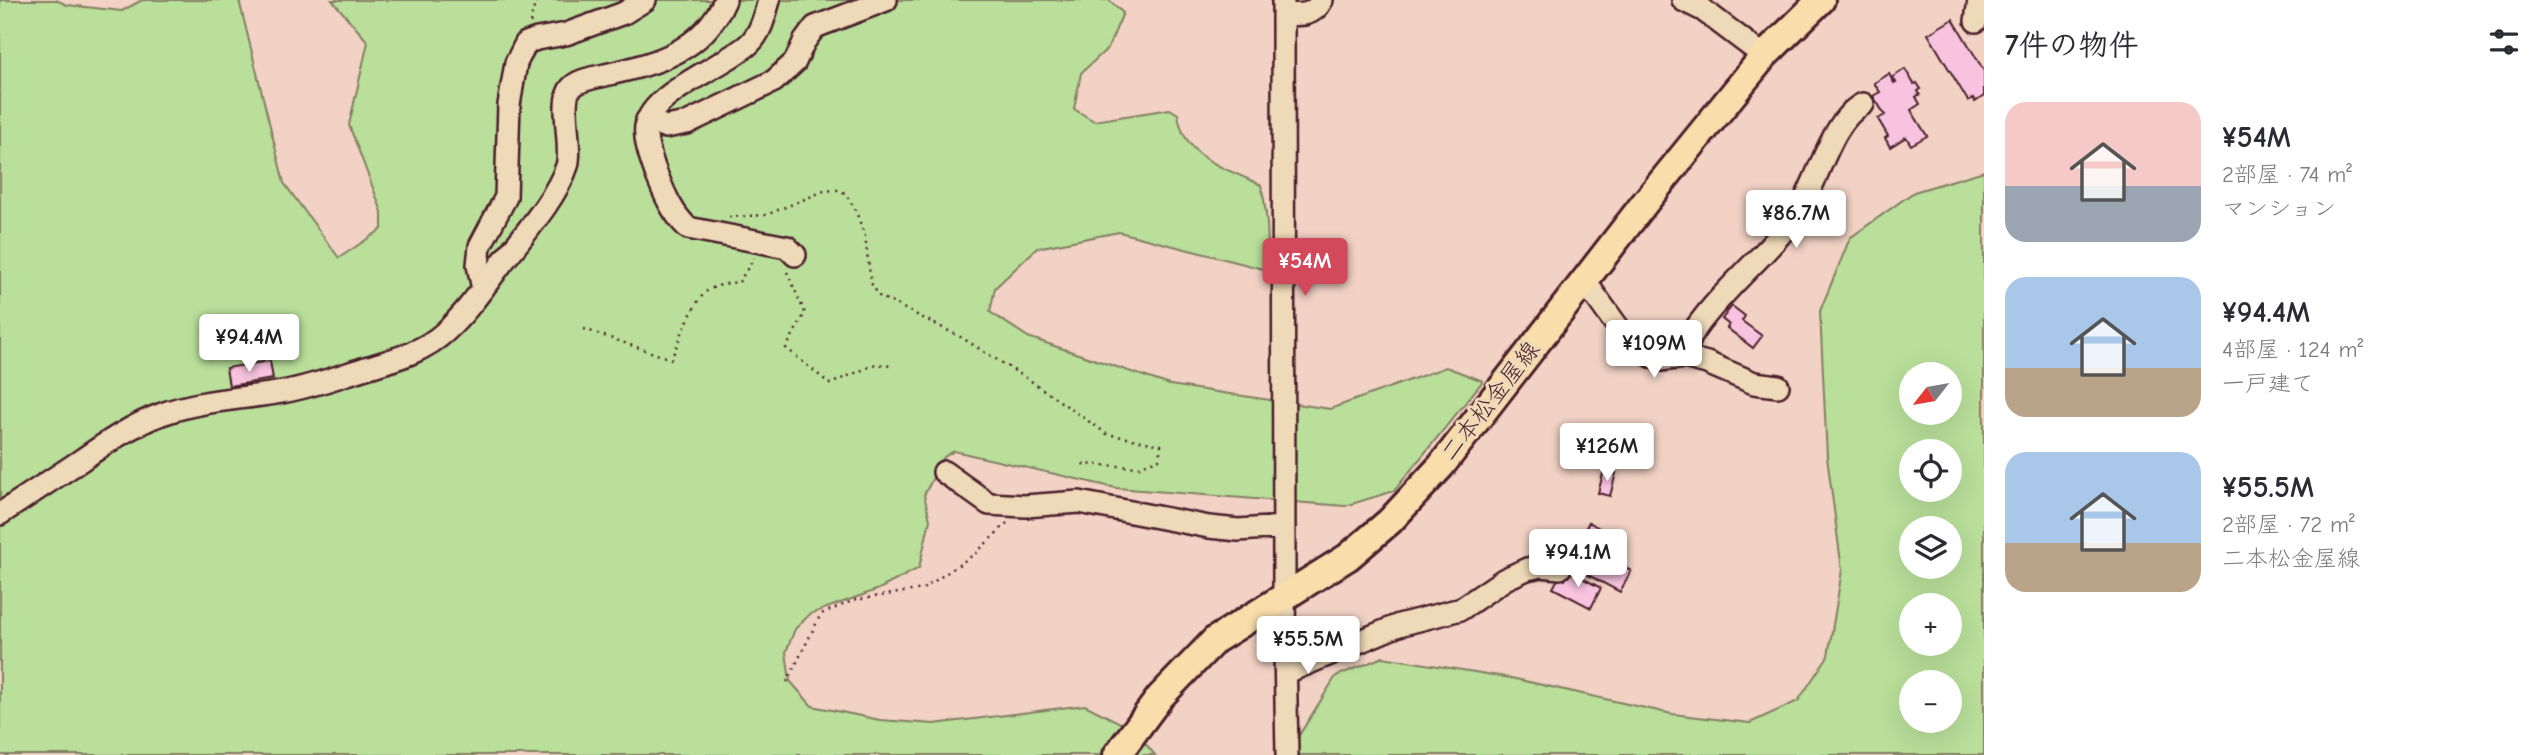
<!DOCTYPE html>
<html lang="ja">
<head>
<meta charset="utf-8">
<style>
  :root { --surface:#fff; --page:#f2f2f3; --text:#2b2b33; --muted:#7c7c81; --accent:#d1495b }
  body { margin:0; font-family:"Comic Neue","Klee One",sans-serif; background:var(--page); color:var(--text); height:100vh; display:flex; flex-direction:column; font-size:26px; white-space:nowrap }
  * { box-sizing:border-box; margin:0 }
  p { font-size:23px; color:var(--muted) }
  .icon { flex:none; width:38px; height:38px; fill:none; stroke:currentColor; stroke-width:2; stroke-linecap:round; stroke-linejoin:round }
  .map { position:relative; flex:1; overflow:hidden }
  .details { display:flex; flex-direction:column; background:var(--surface); width:560px }
  .details>* { flex:none }
  .needle { width:46px; rotate:239deg }
  .fabs { position:absolute; left:1899px; top:362px; display:grid; gap:14px }
  .fabs a { display:grid; place-items:center; width:63px; height:63px; border-radius:50%; background:var(--surface); box-shadow:0 7px 28px #0002; font-size:35px }
  .price { position:absolute; translate:-50% -60px; padding:0 16px; border-radius:7px; background:#fff; color:#222; font-size:23px; line-height:46px; filter:drop-shadow(0 2px 4px #0008) }
  .price::after { content:''; position:absolute; left:50%; top:42px; width:21px; height:16px; margin-left:-10px; background:inherit; clip-path:polygon(0 0,100% 0,50% 100%) }
  .price.on { background:var(--accent); color:#fff }
  ul { padding:0; list-style:none }
  li { display:flex; align-items:center; gap:21px; height:175px; padding:0 21px }
  li span { display:grid; place-items:center; flex:none; width:196px; height:140px; border-radius:21px; color:#555 }
  li>.icon { margin-inline-start:auto }
  span .icon { width:84px; height:84px; fill:#fffc; stroke-width:1 }
  li b { font-size:30px }
  h2 { display:flex; justify-content:space-between; align-items:center; height:84px; padding:0 21px; font-size:30px }
  main { display:flex; flex:1; min-height:0 }
  .map>svg:first-child { display:block }
  .green { fill:#b9df9a; stroke:#827f62; stroke-width:2; fill-rule:evenodd }
  .building { fill:#f7c3df; stroke:#4a1f2b; stroke-width:2 }
  .lines { fill:none; stroke-linecap:round; stroke-linejoin:round }
  .minor-casing { stroke:#4a1f2b; stroke-width:26 }
  .major-casing { stroke:#4a1f2b; stroke-width:32 }
  .path { stroke:#4a1f2b; stroke-width:2.5; stroke-dasharray:2 5; stroke-linecap:butt }
  .minor { stroke:#eed9b8; stroke-width:21 }
  .major { stroke:#f9deab; stroke-width:26 }
  .labels { text-anchor:middle; dominant-baseline:central; stroke-width:6; stroke-linejoin:round; paint-order:stroke }
  .street-label { font-size:24px; fill:#4a1f2b; stroke:#eed9b8 }
</style>
</head>
<body>
<main>
<div class="map">
<svg width="1984" height="755" viewBox="0 0 1984 755">
  <rect width="100%" height="100%" fill="#f1d2c4"/>
  <filter id="ink" filterUnits="userSpaceOnUse"><feTurbulence type="fractalNoise" baseFrequency=".0143" numOctaves="2"/><feDisplacementMap in="SourceGraphic" scale="14" xChannelSelector="R" yChannelSelector="G"/><feConvolveMatrix kernelMatrix="1 2 1 2 8 2 1 2 1" color-interpolation-filters="sRGB"/></filter>
  <g filter="url(#ink)">
    <path class="green" d="M0,0H56L67,5L122,11L142,0H239L284,183L339,258L382,229V212L349,125L368,42L332,0H1109L1123,13L1108,48L1081,73L1074,109L1094,121L1170,109L1178,114C1184,160 1225,167 1261,185C1268,214 1269,240 1267,270L1119,232L1037,248L995,288L990,312L1028,337L1170,385L1330,409L1446,367L1483,381L1394,491L1345,506L1116,488L954,451L944,457L924,495L930,520L919,568L879,589L810,614L795,629L786,652L790,681L812,706L880,720L934,724L1085,705L1134,730L1155,755H0Z
      M1984,171V755H1292L1298,737L1336,676L1383,657L1511,678L1672,714L1750,723L1798,701L1828,656L1842,570L1827,457L1820,311L1850,238L1914,192ZM1911,374H1950V413H1911ZM1911,452H1950V490H1911ZM1911,528H1950V567H1911ZM1911,606H1950V644H1911ZM1911,682H1950V721H1911Z"/>
    <path class="building" d="M1953,19L1984,71V96L1975,102L1973,98L1968,101L1928,34Z
      M1905,69L1914,84L1917,83L1921,89L1918,91L1920,95L1916,97L1920,104L1911,110L1927,136L1911,145L1906,137L1890,147L1885,138L1888,136L1878,119L1885,115L1873,96L1880,92L1874,83L1889,74L1894,83L1896,82L1893,77Z
      M1732,306L1745,316L1742,321L1762,336L1753,348L1727,328L1729,325L1722,319Z
      M270,361L273,379L229,386L226,368Z
      M1604,470L1616,473L1610,496L1598,493Z
      M1589,522L1599,528L1591,543L1581,537Z
      M1582,545L1631,571L1620,592L1571,566Z
      M1569,571L1601,588L1591,608L1553,588L1559,577L1565,580Z"/>
    <g class="lines">
      <defs>
        <path id="minor" d="M769,0C765,15 761,33 749,44C726,65 651,93 646,126C644,140 651,159 656,173C664,193 672,213 688,228L787,247L795,255
          M1283,0L1284,597L1287,755
          M1683,0L1703,10L1764,56
          M1283,14C1300,15 1313,17 1322,0
          M1976,21L1979,0
          M647,120L666,127L687,123L774,81L795,62L804,42L815,27L886,0
          M1584,280L1625,337L1642,351L1660,360L1684,357L1707,363L1754,383L1778,386
          M483,289L478,265L480,246L506,197L509,105L516,63L526,43L537,39L566,34L624,13L645,0
          M1684,357C1687,348 1690,336 1696,328C1727,284 1772,252 1801,207C1819,178 1832,119 1863,104
          M944,472L989,504L1025,506L1079,502L1209,527L1238,530L1284,527
          M0,514C27,496 53,479 80,461C106,443 132,425 162,414C200,400 242,399 282,392C311,387 340,376 369,367C396,359 423,352 445,332C467,312 484,287 502,263C522,237 557,197 567,166C573,147 559,101 571,88C579,79 594,78 605,75C656,64 703,51 725,0
          M1287,672L1399,625L1461,609L1505,579L1527,569L1541,566L1560,568"/>
        <path id="major" d="M1117,755L1160,697L1215,640L1348,557L1390,521L1441,466L1647,200L1764,56L1821,0"/>
      </defs>
      <use href="#minor" class="minor-casing"/>
      <use href="#major" class="major-casing"/>
      <path class="path" d="M530,23L536,0
        M729,217L766,215L824,191L837,190L845,193L855,209L865,236L871,283L879,296L959,336L1031,381L1107,434L1161,445L1159,459L1139,467L1080,464
        M787,272L805,313L786,348L830,384L876,364L891,366
        M584,329L671,359C679,342 693,302 707,291C716,285 729,283 739,282L754,258
        M787,682L821,614L855,600L923,589L976,553L1007,523"/>
      <use href="#minor" class="minor"/>
      <use href="#major" class="major"/>
    </g>
  </g>
  <g class="labels">
    <g class="street-label">
      <text transform="translate(1490 401) rotate(-52)">二本松金屋線</text>
    </g>
  </g>
</svg>
<div class="fabs">
<a><svg class="needle" viewBox="-14 -14 28 28"><path d="M0-13l5 13h-10z" fill="#e53935"/><path d="M0 13l5-13h-10z" fill="#7c7c81"/></svg></a>
<a><svg class="icon" aria-label="locate" viewBox="0 0 24 24"><circle cx="12" cy="12" r="6"/><path d="M12 2v4M12 18v4M2 12h4M18 12h4"/></svg></a>
<a><svg class="icon" aria-label="layers" viewBox="0 0 24 24"><path d="M12 4l9 5-9 5-9-5zM3 14l9 5 9-5"/></svg></a>
<a>+</a>
<a>−</a>
</div>
<b class="price" style="left:1796px;top:250px">¥86.7M</b>
<b class="price on" style="left:1305px;top:298px">¥54M</b>
<b class="price" style="left:249px;top:374px">¥94.4M</b>
<b class="price" style="left:1654px;top:380px">¥109M</b>
<b class="price" style="left:1607px;top:483px">¥126M</b>
<b class="price" style="left:1578px;top:589px">¥94.1M</b>
<b class="price" style="left:1308px;top:676px">¥55.5M</b>
</div>
<section class="details">
<h2>7件の物件<svg class="icon" aria-label="filters" viewBox="0 0 24 24"><path d="M4 7h16M4 17h16"/><circle cx="9" cy="7" r="2"/><circle cx="15" cy="17" r="2"/></svg></h2>
<ul>
<li><span style="background:linear-gradient(#f6c9c9 60%,#9aa5b1 0)"><svg class="icon" aria-label="home" viewBox="0 0 24 24"><path d="M3 11l9-7 9 7M6 9v11h12V9"/></svg></span><div><b>¥54M</b><p>2部屋 · 74 m²</p><p>マンション</p></div></li>
<li><span style="background:linear-gradient(#a9c7e8 65%,#b9a48a 0)"><svg class="icon" aria-label="home" viewBox="0 0 24 24"><path d="M3 11l9-7 9 7M6 9v11h12V9"/></svg></span><div><b>¥94.4M</b><p>4部屋 · 124 m²</p><p>一戸建て</p></div></li>
<li><span style="background:linear-gradient(#a9c7e8 65%,#b9a48a 0)"><svg class="icon" aria-label="home" viewBox="0 0 24 24"><path d="M3 11l9-7 9 7M6 9v11h12V9"/></svg></span><div><b>¥55.5M</b><p>2部屋 · 72 m²</p><p>二本松金屋線</p></div></li>
</ul>
</section>
</main>
</body>
</html>
